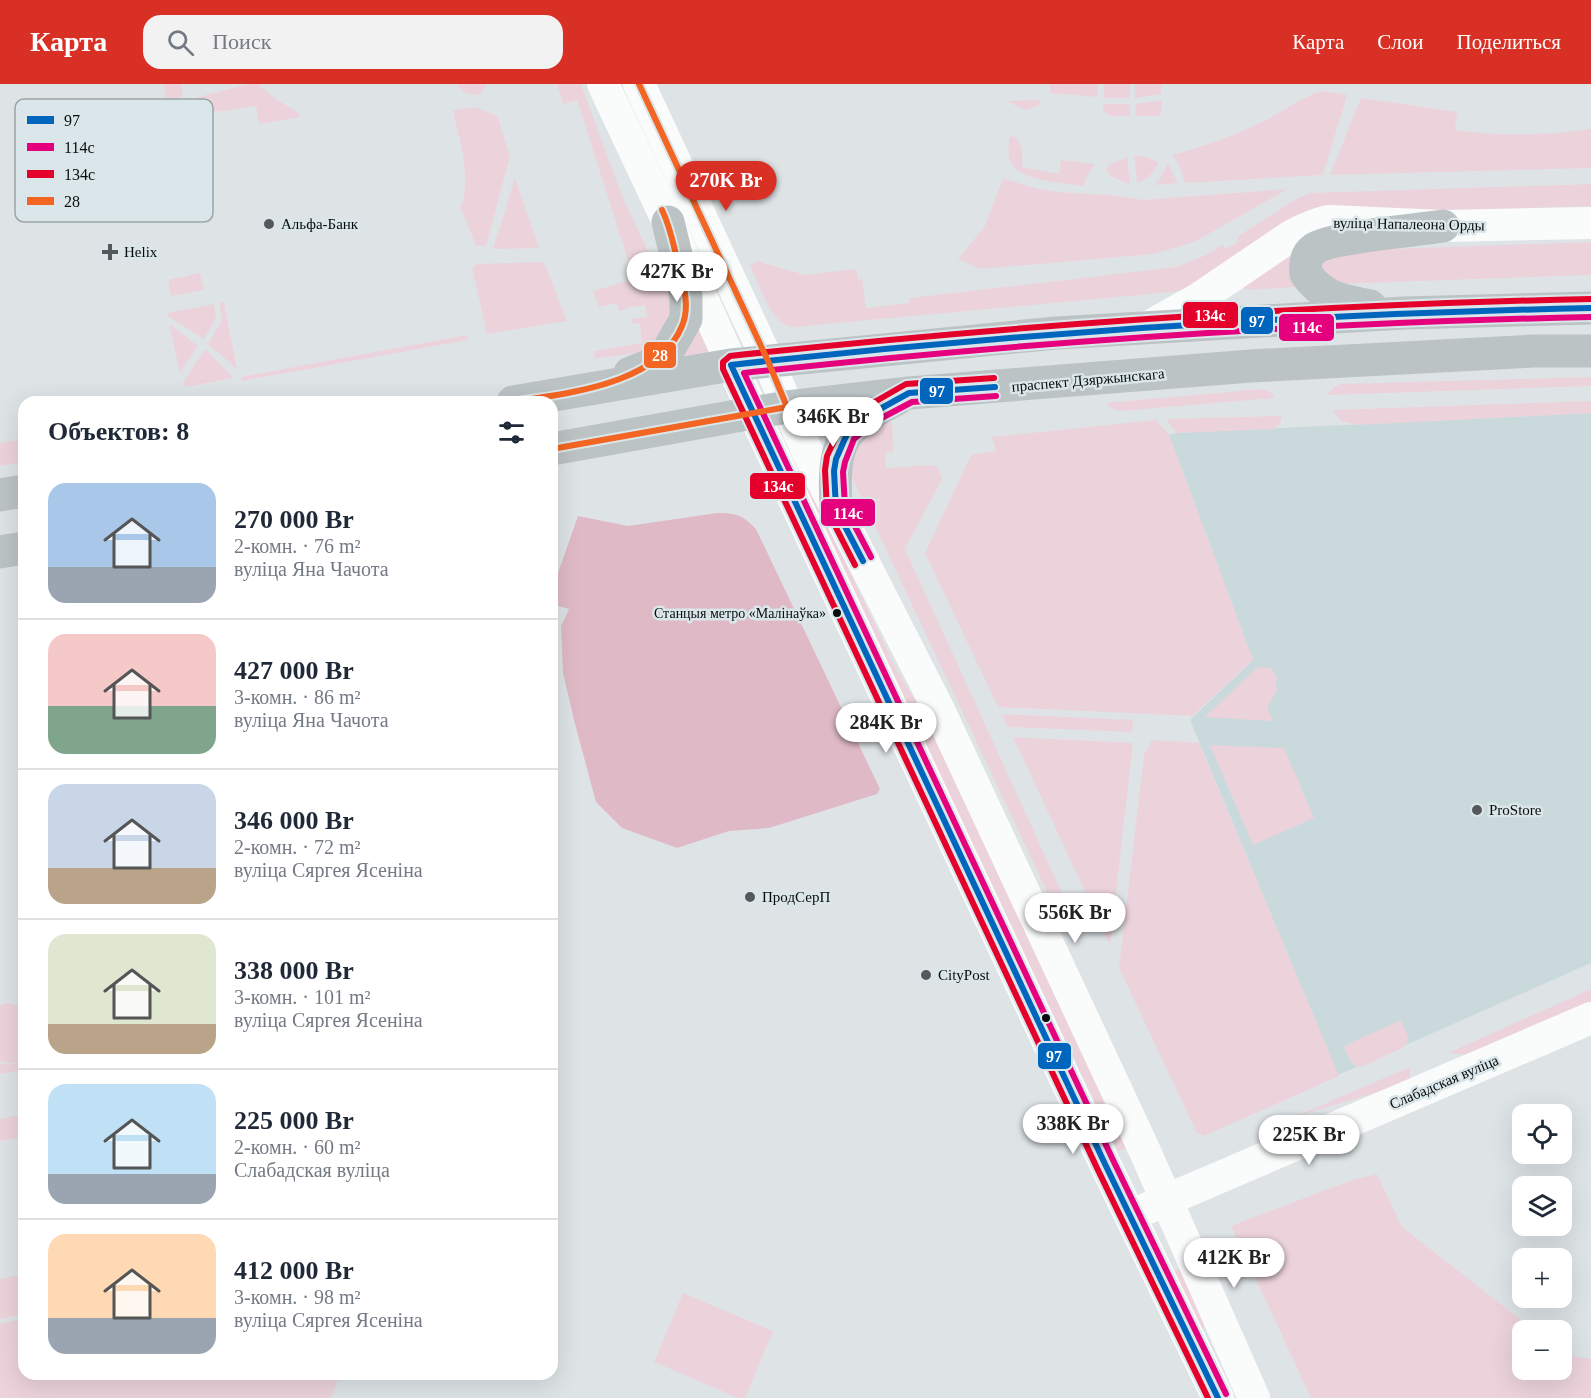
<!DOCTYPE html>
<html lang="ru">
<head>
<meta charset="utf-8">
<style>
  :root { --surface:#fff; --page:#f2f2f3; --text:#1f2937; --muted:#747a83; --line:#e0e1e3; --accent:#d93025 }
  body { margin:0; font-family:"Times New Roman",serif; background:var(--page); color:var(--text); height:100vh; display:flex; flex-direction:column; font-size:22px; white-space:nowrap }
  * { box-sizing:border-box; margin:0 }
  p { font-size:20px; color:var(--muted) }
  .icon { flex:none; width:33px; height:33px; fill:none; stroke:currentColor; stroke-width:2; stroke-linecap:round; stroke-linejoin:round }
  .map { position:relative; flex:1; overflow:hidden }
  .sheet { position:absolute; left:18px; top:312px; width:540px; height:984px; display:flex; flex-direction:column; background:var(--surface); border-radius:18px; box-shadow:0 6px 24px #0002 }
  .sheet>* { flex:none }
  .buttons { position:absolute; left:1512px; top:1020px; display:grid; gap:12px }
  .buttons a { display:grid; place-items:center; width:60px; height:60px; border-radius:12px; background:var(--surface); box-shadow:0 6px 24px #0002; font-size:30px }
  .price { position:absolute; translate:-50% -51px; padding:0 14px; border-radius:21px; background:#fff; color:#222; font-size:20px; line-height:39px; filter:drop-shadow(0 2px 3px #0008) }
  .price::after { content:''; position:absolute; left:50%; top:36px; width:18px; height:14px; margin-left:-9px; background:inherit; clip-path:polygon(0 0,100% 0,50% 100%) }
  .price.on { background:var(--accent); color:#fff }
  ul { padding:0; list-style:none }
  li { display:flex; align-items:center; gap:18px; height:150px; padding:0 30px }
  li+li { border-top:2px solid var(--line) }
  li span { display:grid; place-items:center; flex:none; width:168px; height:120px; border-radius:18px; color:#555 }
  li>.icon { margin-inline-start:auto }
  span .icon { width:72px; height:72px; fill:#fffc; stroke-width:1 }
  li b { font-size:26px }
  h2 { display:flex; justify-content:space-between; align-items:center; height:72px; padding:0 30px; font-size:26px }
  header { display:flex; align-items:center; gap:36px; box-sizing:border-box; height:84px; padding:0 30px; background:var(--accent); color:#fff }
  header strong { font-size:28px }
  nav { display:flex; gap:33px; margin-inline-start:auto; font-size:21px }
  .search { width:420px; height:54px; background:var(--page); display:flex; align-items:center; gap:15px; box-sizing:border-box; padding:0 21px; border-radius:18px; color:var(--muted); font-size:22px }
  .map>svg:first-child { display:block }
  .built { fill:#cad9dc }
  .green { fill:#ecd3db }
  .forest { fill:#dfbac6 }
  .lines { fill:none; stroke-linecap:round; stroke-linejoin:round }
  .secondary { stroke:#fafbfb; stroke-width:32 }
  .primary { stroke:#bcc3c4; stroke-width:33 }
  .bus-1-casing { stroke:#dae6e9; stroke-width:10 }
  .bus-2-casing { stroke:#dae6e9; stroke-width:10 }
  .bus-3-casing { stroke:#dae6e9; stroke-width:10 }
  .bus-4-casing { stroke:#dae6e9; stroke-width:10 }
  .bus-1 { stroke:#0065bd; stroke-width:6 }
  .bus-2 { stroke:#e5007d; stroke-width:6 }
  .bus-3 { stroke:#e4002b; stroke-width:6 }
  .bus-4 { stroke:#f26522; stroke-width:6 }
  .poi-dot { fill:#54585a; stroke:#dae6e9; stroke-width:2 }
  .bus-dot { fill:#090d0e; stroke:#dae6e9; stroke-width:2 }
  .labels { text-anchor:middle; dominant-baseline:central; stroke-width:5; stroke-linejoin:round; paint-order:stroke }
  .bus-label { font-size:14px; fill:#090d0e; stroke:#dae6e9; text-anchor:end }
  .poi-label { font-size:15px; fill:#090d0e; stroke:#dae6e9; text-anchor:start }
  .street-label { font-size:15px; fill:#090d0e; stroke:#dae6e9 }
  .key { fill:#dae6e9; stroke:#9ba5a7; stroke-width:1.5 }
  .key-label { font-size:16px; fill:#090d0e }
  .line-badge { stroke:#dae6e9; stroke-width:2 }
  .badge-label { font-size:16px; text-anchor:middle; font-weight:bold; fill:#fff }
</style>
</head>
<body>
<header>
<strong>Карта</strong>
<div class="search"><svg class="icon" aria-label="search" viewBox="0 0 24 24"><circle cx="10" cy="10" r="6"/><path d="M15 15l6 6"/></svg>Поиск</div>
<nav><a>Карта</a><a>Слои</a><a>Поделиться</a></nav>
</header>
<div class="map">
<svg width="1591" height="1314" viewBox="0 0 1591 1314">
  <rect width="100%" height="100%" fill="#dee4e6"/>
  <path class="built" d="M1591,329V879L1338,991L1190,636L1253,576L1169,351L1177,349Z"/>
  <path class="green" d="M163,0H181L183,12L167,20Z
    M249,0H258L277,16L299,29L300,33L259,40L256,22L195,31L198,13Z
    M457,0H487L480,10C469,12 463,9 457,0Z
    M557,0H581L622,112L669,212L672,228L649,267L595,275L594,267L642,259L640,239L632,240L631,235L647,233L645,221L626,224L625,226L619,227L617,219L599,223L593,207L634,195L577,16L563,20Z
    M1050,0H1098L1097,13L1050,9Z
    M1104,0H1130V14H1104Z
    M1135,0H1161V10L1135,14Z
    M1322,7L1347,11L1323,91L1185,99L1179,81L1172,71C1205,62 1237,51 1268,35C1286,25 1302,13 1322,7Z
    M1361,14L1457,28L1455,44L1457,46C1502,53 1546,51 1591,45V84L1330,91Z
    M1042,16L1038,22L1025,26L1006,17Z
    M1162,16L1161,29L1158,32H1135L1136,20Z
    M1103,20H1130V32H1111L1103,27Z
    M476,23L498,33L510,73L486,161L476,162L460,121L462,120C471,90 459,56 453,26Z
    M1010,52L1017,54L1022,65V83L1059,90L1061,76L1095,80L1086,94L1084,102C1065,100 1016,97 1010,76C1007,68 1009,59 1010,52Z
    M1134,71L1147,73L1158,78C1155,89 1147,95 1137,100Z
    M1127,73L1130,100L1112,93L1106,85L1111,80Z
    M1168,79L1178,99L1154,101L1160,95Z
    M515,94L539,164L493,165Z
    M1003,94C1016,98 1030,104 1044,106C1077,111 1111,109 1143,116L1288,105L1194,158L1153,170L980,185L958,175L985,142Z
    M1591,100V122L1329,131L1190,205L1172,208L794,243C770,241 759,200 750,181L757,177L805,191L856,185L858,195H862L866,224L910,219V214L1176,183L1204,172L1222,161L1226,165L1239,157L1237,153L1296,115L1310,109Z
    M1591,158V191L1336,200L1310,180L1334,167Z
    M1290,171L1289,181L1295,203L1247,206L1244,204L1243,199Z
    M544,178L567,237L487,250L472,184L477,180Z
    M200,189L204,206L171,212L168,196Z
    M224,218L237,285L208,260L222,236L219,219Z
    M214,220L216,234L204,255L168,232V229Z
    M696,239L710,268L676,275Z
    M169,240L198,262L180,289Z
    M467,251L468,256L242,297L241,293Z
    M205,265L234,294L184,303L183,298Z
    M1591,293V302L1327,311L1334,303L1341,300Z
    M1262,305L1270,308L1275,314L1120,327L1113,325L1105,319Z
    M1591,317V329L1357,341L1341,337L1332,326Z
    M1282,332L1280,340L1272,345L1177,349L1166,335Z
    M847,333L828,363L818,342L821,336Z
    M1156,336L1169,351L1253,576L1192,632L998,623L925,469L971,371L996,367L992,353Z
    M892,338L893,368L885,369L886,384L933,381L938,384L942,395L905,465L1077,842L1066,848L849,387V367L871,341Z
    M24,355V378L0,382V359Z
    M788,358L896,585L931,643L1127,1064L1118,1067L783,361Z
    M1258,583L1271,584L1277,593L1275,601L1278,605L1267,623L1273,637L1205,633Z
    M1002,630L1133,636L1132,648L1008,643Z
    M1013,653L1133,659L1110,861Z
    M1152,656L1199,659L1339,992L1204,1052L1197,1049L1119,884L1144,671Z
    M1210,661L1284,664L1314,734L1253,761Z
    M1591,905V919L1468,971L1448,969Z
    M7,919L24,923V976L13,979L0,977V921Z
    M1401,936L1408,953L1407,959L1402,964L1361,983C1350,982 1348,971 1344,962Z
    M24,977V986L0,990V979L8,981Z
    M1410,983V995L1388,1005L1294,1033Z
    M24,1030V1053L0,1057V1035Z
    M1377,1090L1402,1143L1534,1246H1522V1286H1562V1268L1566,1271L1591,1275V1314H1311L1231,1142L1349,1097Z
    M1180,1183L1205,1243L1199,1245L1173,1188Z
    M24,1190V1230L0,1235V1195Z
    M683,1209L773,1247L745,1314H738L654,1278Z
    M24,1234V1290H340L331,1314H0V1240Z"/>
  <path class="forest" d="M717,429C737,429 742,431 756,445L880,705L877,710L769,744L729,747L677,764L622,744L596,718L575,640L563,589L561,542L569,525L558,522L552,506L578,432L628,442Z"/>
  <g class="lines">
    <path class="secondary" d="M603,0L668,138L754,330L1105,1080L1218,1314
      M639,0L768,277L806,365L938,624L1143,1063L1254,1314
      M1148,243L1198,215L1291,152C1304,145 1315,140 1329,137L1443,142L1591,139
      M1148,1124L1591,934"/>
    <path class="primary" d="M1370,222C1342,216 1324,215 1306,190C1305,181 1305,171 1314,165C1330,153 1418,146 1443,142
      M630,289L653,280L666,270L686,235V212L668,138
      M513,318L731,281L1056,249L1404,229L1591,224
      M552,365L787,323L909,309L1251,282L1534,267H1591
      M0,411L24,407
      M836,425C833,360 838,345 897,315
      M0,468L24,464"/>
    <defs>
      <path id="bus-1" d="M863,477L836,425L834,387L836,375L847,350L869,331L909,309L995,303
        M1218,1314L1105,1080L731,281C1017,249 1303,230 1591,224"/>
      <path id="bus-2" d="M871,473L845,423L843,388L845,378L854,355L874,338L912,318L996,312
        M1226,1310L1113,1076L744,289C1026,258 1308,239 1591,233"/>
      <path id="bus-3" d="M855,481L827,426L825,386L827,372L840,344L864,324L906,300L994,294
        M1208,1314L1097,1084L723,285V278L730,272C1016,241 1303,221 1591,215"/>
      <path id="bus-4" d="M513,318C567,309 658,301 682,242C690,223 684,202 679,183C674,164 671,144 662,126
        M552,365L787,323L768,277L639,0"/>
    </defs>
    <use href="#bus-1" class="bus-1-casing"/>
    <use href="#bus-2" class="bus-2-casing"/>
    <use href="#bus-3" class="bus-3-casing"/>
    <use href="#bus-4" class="bus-4-casing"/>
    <use href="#bus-1" class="bus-1"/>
    <use href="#bus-2" class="bus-2"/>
    <use href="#bus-3" class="bus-3"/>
    <use href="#bus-4" class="bus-4"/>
  </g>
  <g class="poi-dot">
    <circle cx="269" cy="140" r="6"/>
    <path d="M107 159h6v6h6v6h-6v6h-6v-6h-6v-6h6z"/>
    <circle cx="1477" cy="726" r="6"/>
    <circle cx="750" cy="813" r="6"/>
    <circle cx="926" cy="891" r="6"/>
  </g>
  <g class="bus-dot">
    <circle cx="837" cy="529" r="5"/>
    <circle cx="1046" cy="934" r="5"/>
  </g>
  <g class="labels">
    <g class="bus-label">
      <text x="826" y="529">Станцыя метро «Малінаўка»</text>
    </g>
    <g class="poi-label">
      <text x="281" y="140">Альфа-Банк</text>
      <text x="124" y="168">Helix</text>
      <text x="1489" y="726">ProStore</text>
      <text x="762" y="813">ПродСерП</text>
      <text x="938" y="891">CityPost</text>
    </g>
    <g class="street-label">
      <text transform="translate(1409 140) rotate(1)">вуліца Напалеона Орды</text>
      <text transform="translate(1088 296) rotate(-5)">праспект Дзяржынскага</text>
      <text transform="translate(1444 998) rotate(-23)">Слабадская вуліца</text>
    </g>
  </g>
  <rect x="15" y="15" width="198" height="123" rx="9" class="key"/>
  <rect x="27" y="32" width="27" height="8" fill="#0065bd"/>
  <rect x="27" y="59" width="27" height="8" fill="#e5007d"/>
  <rect x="27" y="86" width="27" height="8" fill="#e4002b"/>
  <rect x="27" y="113" width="27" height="8" fill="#f26522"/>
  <g class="key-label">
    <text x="64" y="42">97</text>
    <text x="64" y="69">114с</text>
    <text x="64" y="96">134с</text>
    <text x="64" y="123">28</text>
  </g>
  <g class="line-badge">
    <rect x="1182" y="217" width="57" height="28" rx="6" fill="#e4002b"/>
    <rect x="1240" y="222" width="34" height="29" rx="6" fill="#0065bd"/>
    <rect x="1278" y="229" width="57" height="29" rx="6" fill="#e5007d"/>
    <rect x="643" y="257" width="34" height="28" rx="6" fill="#f26522"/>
    <rect x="919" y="293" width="35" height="28" rx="6" fill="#0065bd"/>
    <rect x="749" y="388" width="57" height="28" rx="6" fill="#e4002b"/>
    <rect x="820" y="414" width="56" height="29" rx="6" fill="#e5007d"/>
    <rect x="1037" y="958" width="35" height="28" rx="6" fill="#0065bd"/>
  </g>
  <g class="badge-label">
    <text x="1210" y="237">134с</text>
    <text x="1257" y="243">97</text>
    <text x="1307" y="249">114с</text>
    <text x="660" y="277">28</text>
    <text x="937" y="313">97</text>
    <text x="778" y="408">134с</text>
    <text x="848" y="435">114с</text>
    <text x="1054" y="978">97</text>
  </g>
</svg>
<div class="buttons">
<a><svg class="icon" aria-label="locate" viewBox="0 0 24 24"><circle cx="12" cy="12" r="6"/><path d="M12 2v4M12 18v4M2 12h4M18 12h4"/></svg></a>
<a><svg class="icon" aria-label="layers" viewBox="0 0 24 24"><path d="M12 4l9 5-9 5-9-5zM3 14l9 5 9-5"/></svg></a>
<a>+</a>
<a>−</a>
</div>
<b class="price on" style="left:726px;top:128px">270K Br</b>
<b class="price" style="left:677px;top:219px">427K Br</b>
<b class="price" style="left:833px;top:364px">346K Br</b>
<b class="price" style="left:886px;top:670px">284K Br</b>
<b class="price" style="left:1075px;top:860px">556K Br</b>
<b class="price" style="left:1073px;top:1071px">338K Br</b>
<b class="price" style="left:1309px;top:1082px">225K Br</b>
<b class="price" style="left:1234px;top:1205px">412K Br</b>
<section class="sheet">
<h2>Объектов: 8<svg class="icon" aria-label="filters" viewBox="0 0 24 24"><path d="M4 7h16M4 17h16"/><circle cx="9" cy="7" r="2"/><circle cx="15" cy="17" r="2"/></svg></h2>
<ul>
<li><span style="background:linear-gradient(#a9c7e8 70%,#9aa5b1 0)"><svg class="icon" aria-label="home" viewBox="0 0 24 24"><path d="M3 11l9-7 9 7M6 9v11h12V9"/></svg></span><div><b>270 000 Br</b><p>2-комн. · 76 m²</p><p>вуліца Яна Чачота</p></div></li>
<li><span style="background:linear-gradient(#f6c9c9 60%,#7fa58c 0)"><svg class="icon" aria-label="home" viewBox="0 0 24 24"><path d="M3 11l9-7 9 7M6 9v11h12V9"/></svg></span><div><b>427 000 Br</b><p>3-комн. · 86 m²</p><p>вуліца Яна Чачота</p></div></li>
<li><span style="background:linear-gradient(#c9d6e8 70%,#b9a48a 0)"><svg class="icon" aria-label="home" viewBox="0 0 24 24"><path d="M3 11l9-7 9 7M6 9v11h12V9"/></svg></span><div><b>346 000 Br</b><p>2-комн. · 72 m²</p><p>вуліца Сяргея Ясеніна</p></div></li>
<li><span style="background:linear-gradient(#dfe7d0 75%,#b9a48a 0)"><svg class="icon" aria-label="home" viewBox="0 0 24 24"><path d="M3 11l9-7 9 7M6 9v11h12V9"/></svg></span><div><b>338 000 Br</b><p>3-комн. · 101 m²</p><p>вуліца Сяргея Ясеніна</p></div></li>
<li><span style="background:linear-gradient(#bfe0f5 75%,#9aa5b1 0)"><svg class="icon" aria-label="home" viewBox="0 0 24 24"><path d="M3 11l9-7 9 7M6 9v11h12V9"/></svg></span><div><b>225 000 Br</b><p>2-комн. · 60 m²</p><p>Слабадская вуліца</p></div></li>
<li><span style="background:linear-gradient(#ffd9b3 70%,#9aa5b1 0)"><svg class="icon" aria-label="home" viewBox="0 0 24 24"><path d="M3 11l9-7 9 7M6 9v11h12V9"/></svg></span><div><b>412 000 Br</b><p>3-комн. · 98 m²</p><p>вуліца Сяргея Ясеніна</p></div></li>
</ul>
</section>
</div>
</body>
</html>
